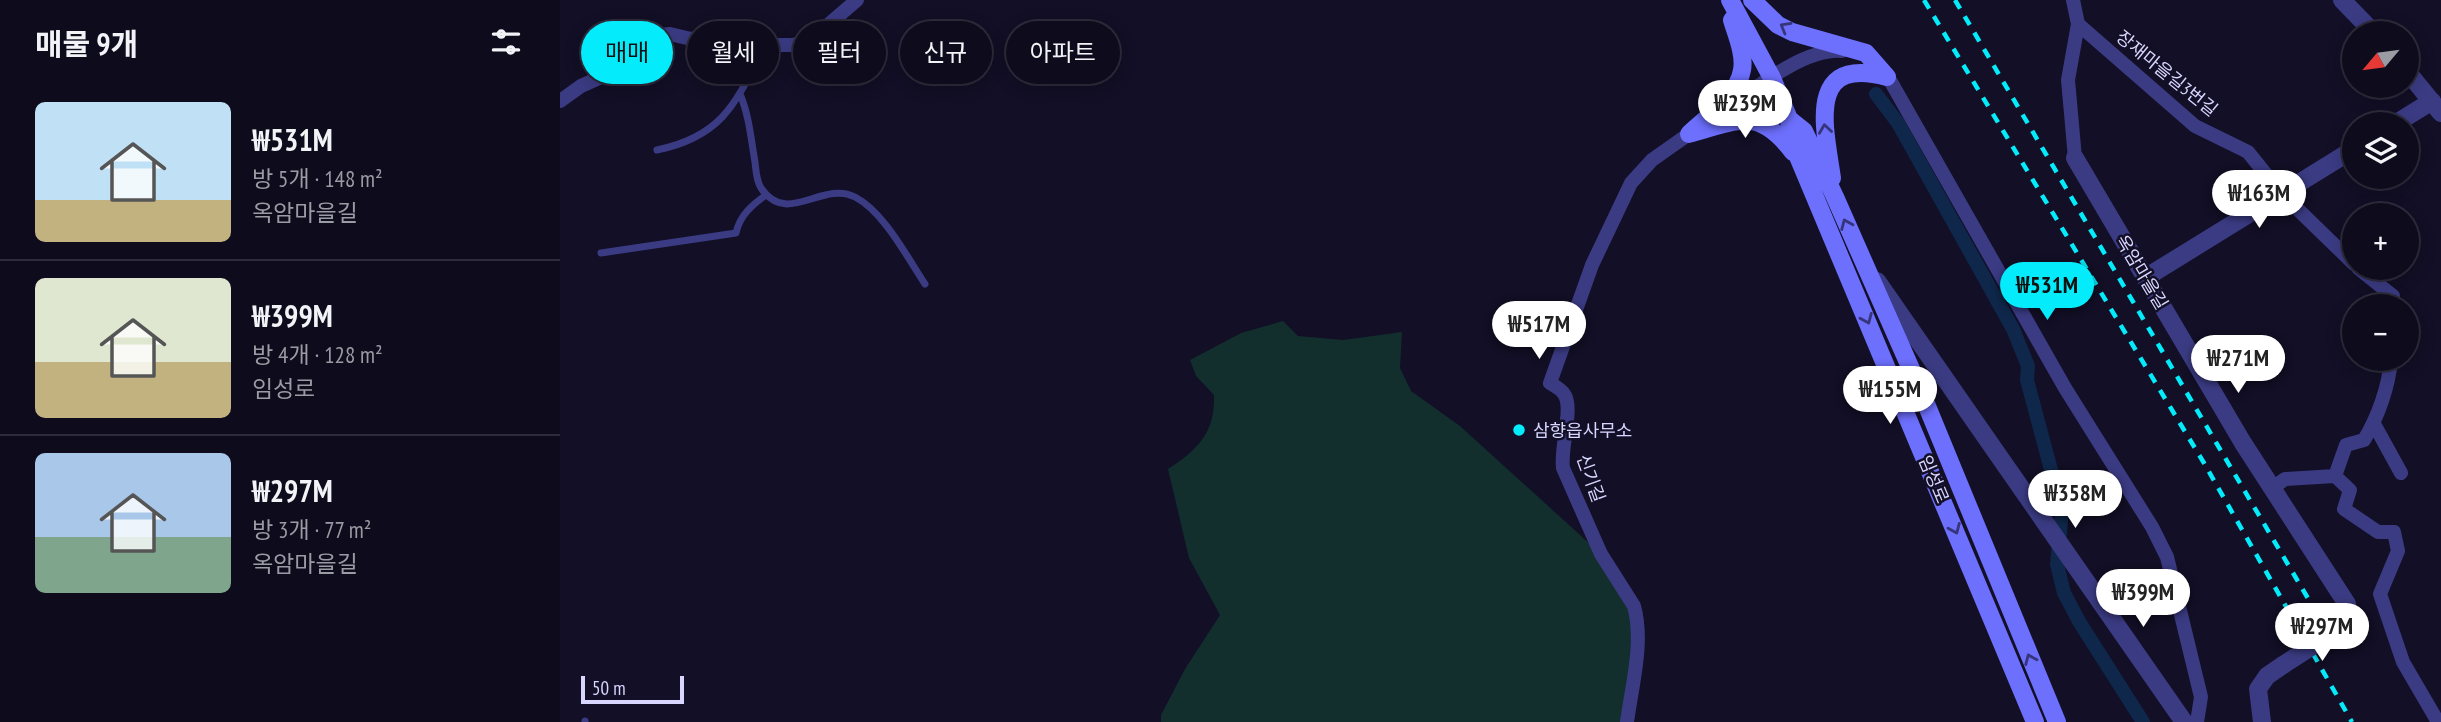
<!DOCTYPE html>
<html lang="ko">
<head>
<meta charset="utf-8">
<style>
  :root { --surface:#0e0b1c; --page:#1c1929; --text:#f1f3f6; --muted:#9b9ba3; --line:#2e2b3b; --accent:#04ebfb }
  body { margin:0; font-family:"PT Sans Narrow","Noto Sans KR",sans-serif; background:var(--page); color:var(--text); height:100vh; display:flex; flex-direction:column; font-size:26px; white-space:nowrap }
  * { box-sizing:border-box; margin:0 }
  p { font-size:23px; color:var(--muted) }
  .icon { flex:none; width:38px; height:38px; fill:none; stroke:currentColor; stroke-width:2; stroke-linecap:round; stroke-linejoin:round }
  .map { position:relative; flex:1; overflow:hidden }
  .details { display:flex; flex-direction:column; background:var(--surface); width:560px }
  .details>* { flex:none }
  .banner { position:absolute; left:21px; top:21px; width:665px; height:63px; display:flex; gap:14px }
  .needle { width:46px; rotate:241deg }
  .controls { position:absolute; left:1782px; top:21px; display:grid; gap:14px }
  .controls a { display:grid; place-items:center; width:77px; height:77px; border-radius:50%; background:var(--surface); box-shadow:0 4px 18px #0003,0 0 0 2px var(--line); font-size:35px }
  .scale { position:absolute; left:21px; bottom:18px; width:103px; box-sizing:border-box; padding-left:7px; border:4px solid #d8d5fe; border-top:0; font-size:19px; line-height:24px; white-space:nowrap; color:#d8d5fe; -webkit-text-stroke:5px #120f26; paint-order:stroke }
  .price { position:absolute; translate:-50% -60px; padding:0 16px; border-radius:24px; background:#fff; color:#222; font-size:23px; line-height:46px; filter:drop-shadow(0 2px 4px #0008) }
  .price::after { content:''; position:absolute; left:50%; top:42px; width:21px; height:16px; margin-left:-10px; background:inherit; clip-path:polygon(0 0,100% 0,50% 100%) }
  .price.current { background:var(--accent); color:#111 }
  ul { padding:0; list-style:none }
  li { display:flex; align-items:center; gap:21px; height:175px; padding:0 35px }
  li+li { border-top:2px solid var(--line) }
  li span { display:grid; place-items:center; flex:none; width:196px; height:140px; border-radius:10px; color:#555 }
  li>.icon { margin-inline-start:auto }
  span .icon { width:84px; height:84px; fill:#fffc; stroke-width:1 }
  li b { font-size:30px }
  h2 { display:flex; justify-content:space-between; align-items:center; height:84px; padding:0 35px; font-size:30px }
  .pill { padding:0 24px; border-radius:32px; background:var(--surface); box-shadow:0 4px 18px #0003,0 0 0 2px var(--line); font-size:24px; line-height:63px }
  .pill.current { background:var(--accent); color:#111 }
  main { display:flex; flex:1; min-height:0 }
  .map>svg:first-child { display:block }
  .green { fill:#122f2d }
  .lines { fill:none; stroke-linecap:round; stroke-linejoin:round }
  .canal { stroke:#0f274a; stroke-width:14 }
  .service { stroke:#3b3b84; stroke-width:7 }
  .minor { stroke:#3b3b84; stroke-width:14 }
  .tertiary { stroke:#3b3b84; stroke-width:18 }
  .secondary { stroke:#6d6ffd; stroke-width:18 }
  .rail { stroke:#04ebfb; stroke-width:4.5; stroke-dasharray:10 9; stroke-linecap:butt }
  .tertiary-bridge { stroke:#3b3b84; stroke-width:18 }
  .oneway { stroke:#36357c }
  .poi-dot { fill:#04ebfb; stroke:#120f26; stroke-width:2.5 }
  .labels { text-anchor:middle; dominant-baseline:central; stroke-width:5; stroke-linejoin:round; paint-order:stroke }
  .street-label { font-size:18px; fill:#d8d5fe; stroke:#120f26 }
  .poi-label { font-size:18px; fill:#d8d5fe; stroke:#120f26; text-anchor:start }
</style>
</head>
<body>
<main>
<section class="details">
<h2>매물 9개<svg class="icon" aria-label="filters" viewBox="0 0 24 24"><path d="M4 7h16M4 17h16"/><circle cx="9" cy="7" r="2"/><circle cx="15" cy="17" r="2"/></svg></h2>
<ul>
<li><span style="background:linear-gradient(#bfe0f5 70%,#c2b280 0)"><svg class="icon" aria-label="home" viewBox="0 0 24 24"><path d="M3 11l9-7 9 7M6 9v11h12V9"/></svg></span><div><b>₩531M</b><p>방 5개 · 148 m²</p><p>옥암마을길</p></div></li>
<li><span style="background:linear-gradient(#dfe7d0 60%,#c2b280 0)"><svg class="icon" aria-label="home" viewBox="0 0 24 24"><path d="M3 11l9-7 9 7M6 9v11h12V9"/></svg></span><div><b>₩399M</b><p>방 4개 · 128 m²</p><p>임성로</p></div></li>
<li><span style="background:linear-gradient(#a9c7e8 60%,#7fa58c 0)"><svg class="icon" aria-label="home" viewBox="0 0 24 24"><path d="M3 11l9-7 9 7M6 9v11h12V9"/></svg></span><div><b>₩297M</b><p>방 3개 · 77 m²</p><p>옥암마을길</p></div></li>
</ul>
</section>
<div class="map">
<svg width="1881" height="722" viewBox="0 0 1881 722">
  <rect width="100%" height="100%" fill="#120f26"/>
  <path class="green" d="M723,321L738,336L783,340L842,332L840,368L851,391L900,426L1041,554L1074,606L1067,722H601V715L625,669L660,615L629,558L608,469C638,449 655,433 654,395L636,376L630,360L681,333Z"/>
  <g class="lines">
    <path class="canal" d="M1316,94L1338,123L1453,329L1468,366L1467,380L1502,511L1497,564L1504,593L1520,623L1583,722"/>
    <path class="service" d="M180,94C189,115 191,139 195,162C196,170 196,180 201,188C227,227 262,180 295,197C324,212 347,257 365,284
      M97,150C165,136 177,100 206,43
      M41,253L176,233C180,215 192,205 206,195
      M25,721V722"/>
    <path class="minor" d="M1513,0L1518,24L1508,80L1515,158
      M1518,24L1635,126L1688,152L1721,193L1794,264
      M1321,72L1331,82L1505,388L1592,527L1607,557L1641,697L1637,722
      M0,101L21,86L50,73L77,48L101,35L110,34L131,39L167,33L217,45H234L254,37L297,0
      M1159,114C1191,92 1242,48 1282,51
      M1798,268L1833,296V306
      M1814,424L1841,473
      M1775,476L1786,445L1804,440C1818,417 1829,386 1831,359
      M1711,489L1725,479L1775,476L1790,490L1784,509L1818,532H1834L1838,551L1820,594L1843,662L1878,722
      M1067,722C1072,685 1084,642 1074,606L1041,554L1003,468C1000,448 1014,407 1004,394C1001,389 995,386 990,383L1032,265L1071,183L1092,160L1136,129"/>
    <path class="tertiary" d="M1782,0L1814,33
      M1846,70L1881,113
      M1835,124L1872,101
      M1515,158L1683,443L1787,604L1789,617L1779,629
      M1585,278L1794,149
      M1317,281L1624,722
      M1702,722L1698,689L1707,676L1723,665"/>
    <path class="secondary" d="M1170,0L1212,78L1229,119L1231,140L1239,159L1475,722
      M1192,0L1218,25L1232,32L1306,53L1327,77
      M1229,119L1244,131L1275,197L1362,394L1497,722
      M1132,133C1180,120 1199,107 1233,152
      M1129,134C1147,117 1178,96 1182,70C1185,54 1176,34 1172,20
      M1272,178C1265,129 1245,55 1327,77"/>
    <path class="rail" d="M1364,0L1644,463L1792,722
      M1395,0L1759,617"/>
    <path class="tertiary-bridge" d="M1723,665L1779,629"/>
  </g>
  <defs><path id="oneway-chevron" d="M-2-3.5L2.5 0L-2 3.5" fill="none" stroke-width="1.6" stroke-linecap="round" stroke-linejoin="round" transform="scale(1.75)"/></defs>
  <g class="oneway">
    <use href="#oneway-chevron" transform="translate(1225 27) rotate(-150)"/>
    <use href="#oneway-chevron" transform="translate(1265 129) rotate(-98)"/>
    <use href="#oneway-chevron" transform="translate(1286 224) rotate(-113)"/>
    <use href="#oneway-chevron" transform="translate(1307 319) rotate(67)"/>
    <use href="#oneway-chevron" transform="translate(1395 529) rotate(67)"/>
    <use href="#oneway-chevron" transform="translate(1470 659) rotate(-113)"/>
  </g>
  <circle class="poi-dot" cx="959" cy="430" r="7"/>
  <g class="labels">
    <g class="street-label">
      <text transform="translate(1607 73) rotate(39)">장재마을길3번길</text>
      <text transform="translate(1582 272) rotate(59)">옥암마을길</text>
      <text transform="translate(1031 478) rotate(70)">신기길</text>
      <text transform="translate(1374 479) rotate(67)">임성로</text>
    </g>
    <g class="poi-label">
      <text x="973" y="430">삼향읍사무소</text>
    </g>
  </g>
</svg>
<div class="controls">
<a><svg class="needle" viewBox="-14 -14 28 28"><path d="M0-13l5 13h-10z" fill="#e53935"/><path d="M0 13l5-13h-10z" fill="#9b9ba3"/></svg></a>
<a><svg class="icon" aria-label="layers" viewBox="0 0 24 24"><path d="M12 4l9 5-9 5-9-5zM3 14l9 5 9-5"/></svg></a>
<a>+</a>
<a>−</a>
</div>
<div class="scale">50 m</div>
<b class="price" style="left:1185px;top:140px">₩239M</b>
<b class="price" style="left:1699px;top:230px">₩163M</b>
<b class="price current" style="left:1487px;top:322px">₩531M</b>
<b class="price" style="left:979px;top:361px">₩517M</b>
<b class="price" style="left:1678px;top:395px">₩271M</b>
<b class="price" style="left:1330px;top:426px">₩155M</b>
<b class="price" style="left:1515px;top:530px">₩358M</b>
<b class="price" style="left:1583px;top:629px">₩399M</b>
<b class="price" style="left:1762px;top:663px">₩297M</b>
<div class="banner">
<a class="pill current">매매</a>
<a class="pill">월세</a>
<a class="pill">필터</a>
<a class="pill">신규</a>
<a class="pill">아파트</a>
</div>
</div>
</main>
</body>
</html>
